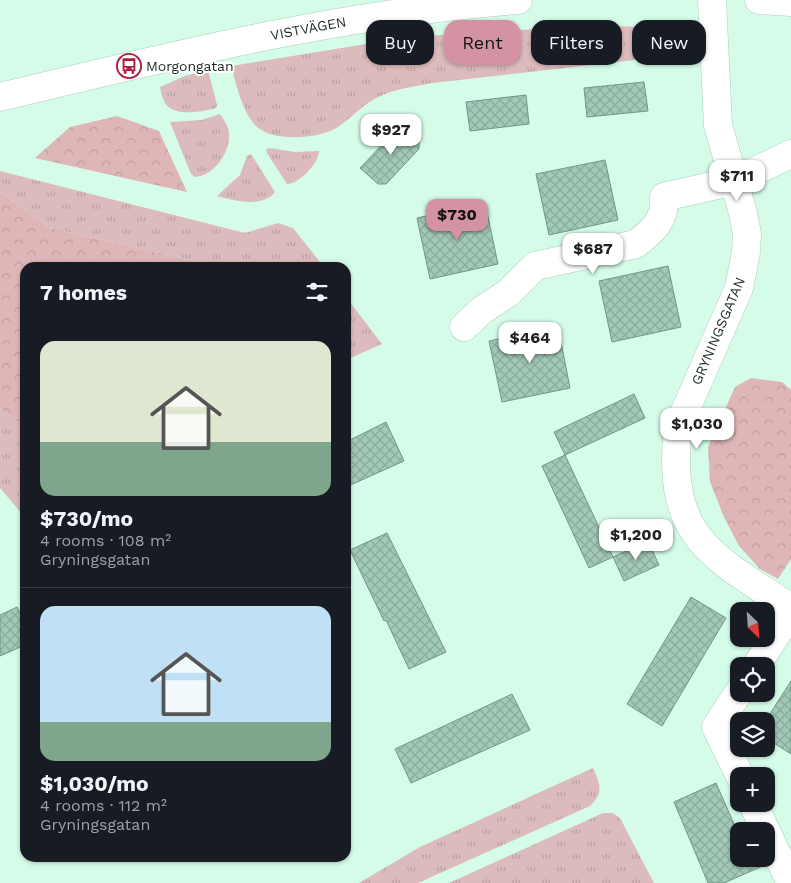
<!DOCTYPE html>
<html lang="en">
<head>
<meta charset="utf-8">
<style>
  :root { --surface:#171b24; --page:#242831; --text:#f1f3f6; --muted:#9ea1a6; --line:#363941; --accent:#d493a3 }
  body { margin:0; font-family:"Work Sans",sans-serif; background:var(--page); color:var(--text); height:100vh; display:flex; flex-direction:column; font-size:19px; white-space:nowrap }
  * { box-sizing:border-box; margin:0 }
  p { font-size:16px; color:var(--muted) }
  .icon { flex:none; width:28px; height:28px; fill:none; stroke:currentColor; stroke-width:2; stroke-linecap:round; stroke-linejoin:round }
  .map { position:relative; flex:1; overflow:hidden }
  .side { position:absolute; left:20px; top:262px; width:331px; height:600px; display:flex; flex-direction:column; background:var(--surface); border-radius:15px; box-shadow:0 1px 4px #0004 }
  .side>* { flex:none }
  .banner { position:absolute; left:366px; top:20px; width:349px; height:45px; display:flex; gap:10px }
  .needle { width:32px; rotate:155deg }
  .fabs { position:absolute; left:730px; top:602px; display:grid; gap:10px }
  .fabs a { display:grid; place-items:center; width:45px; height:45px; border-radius:10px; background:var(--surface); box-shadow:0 1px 4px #0004; font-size:25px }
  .price { position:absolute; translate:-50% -42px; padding:0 11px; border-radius:10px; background:#fff; color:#222; font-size:16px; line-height:32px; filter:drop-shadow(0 1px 2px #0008) }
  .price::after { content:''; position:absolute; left:50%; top:30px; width:15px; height:11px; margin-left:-8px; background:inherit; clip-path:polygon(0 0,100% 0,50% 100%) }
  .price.active { background:var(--accent); color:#111 }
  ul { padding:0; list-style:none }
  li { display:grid; align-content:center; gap:10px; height:265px; padding:0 20px }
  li+li { border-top:1px solid var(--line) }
  li span { display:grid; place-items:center; height:155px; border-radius:15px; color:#555 }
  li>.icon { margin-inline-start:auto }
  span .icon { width:90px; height:90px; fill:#fffc; stroke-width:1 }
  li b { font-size:21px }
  h2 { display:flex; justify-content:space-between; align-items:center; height:60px; padding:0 20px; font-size:21px }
  .tag { padding:0 18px; border-radius:15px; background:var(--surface); box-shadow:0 1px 4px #0004; font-size:18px; line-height:45px }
  .tag.active { background:var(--accent); color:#111 }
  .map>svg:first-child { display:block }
  .grass { fill:url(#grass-tufts) }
  .forest { fill:url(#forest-crowns) }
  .building { fill:url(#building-cross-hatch); stroke:#719685 }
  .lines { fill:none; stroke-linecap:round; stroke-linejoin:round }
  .minor-casing { stroke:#a8cebc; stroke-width:29 }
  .secondary-casing { stroke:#a8cebc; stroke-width:29 }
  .minor { stroke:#fff; stroke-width:28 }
  .secondary { stroke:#fff; stroke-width:28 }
  .labels { text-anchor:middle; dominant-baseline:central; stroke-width:4; stroke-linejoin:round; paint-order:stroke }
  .street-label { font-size:14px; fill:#1c2b24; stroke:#fff }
  .poi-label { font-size:14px; fill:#1c2b24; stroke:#fff; text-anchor:start }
</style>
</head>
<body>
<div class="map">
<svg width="791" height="883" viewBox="0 0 791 883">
  <defs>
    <pattern id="grass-tufts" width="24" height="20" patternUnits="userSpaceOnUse" patternTransform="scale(1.25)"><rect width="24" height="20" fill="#dcbbbc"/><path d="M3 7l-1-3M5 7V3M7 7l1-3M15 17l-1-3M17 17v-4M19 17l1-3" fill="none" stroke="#bca1a1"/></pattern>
    <pattern id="forest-crowns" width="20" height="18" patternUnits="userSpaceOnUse" patternTransform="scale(1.25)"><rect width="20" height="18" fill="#deb6b8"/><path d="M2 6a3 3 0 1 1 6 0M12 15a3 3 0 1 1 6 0" fill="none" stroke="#be9d9e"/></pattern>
    <pattern id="building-cross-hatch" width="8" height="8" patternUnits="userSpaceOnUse" patternTransform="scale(1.25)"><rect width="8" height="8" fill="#a2c8b6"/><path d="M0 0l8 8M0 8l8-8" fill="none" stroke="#8bac9c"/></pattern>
  </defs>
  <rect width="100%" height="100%" fill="#d5fce9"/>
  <path class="grass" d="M600,25L676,29L689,39L696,50L661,57L433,83C417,86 400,88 385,94C366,101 354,116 338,127C320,139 271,143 255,125C241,109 237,86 231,66L409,37Z
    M208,70L217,105L216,108C202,112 173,117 165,103C162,98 161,92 160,87L185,76Z
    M220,114C223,118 226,123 228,128C234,148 215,176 195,177L191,174L170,122L202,120Z
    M270,148L295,152L319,151C319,163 299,184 287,184L267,153L266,149Z
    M251,154L275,192C262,208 235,201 217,196L240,175L247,156Z
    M0,171L245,233L278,223L293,228L324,267H200L191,260L50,228L0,192Z
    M346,297L382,344L346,360Z
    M0,408L25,428V512L22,514L0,488Z
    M593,768C600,784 604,793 590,806L418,883H359L420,847Z
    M603,813H613L620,818L654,883H449Z"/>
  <path class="forest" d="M117,116L159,131L187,192L35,158L70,127Z
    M0,192L50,228L191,260L200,267L25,268V428L0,408Z
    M751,378L782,382L791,390V559L778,579L760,569L739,546L724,517L710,482L708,447L735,387Z"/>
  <path class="building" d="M644,82L648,111L587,117L584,88Z
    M526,95L529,124L470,131L466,102Z
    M401,125L419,141V149L386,184H378L360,168Z
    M605,160L618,220L549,235L536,174Z
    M485,203L498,264L430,279L417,218Z
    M668,266L681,327L612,342L599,281Z
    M558,327L570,388L502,402L489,341Z
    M634,394L645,418L565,455L554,432Z
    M386,422L404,461L346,487V442Z
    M565,455L613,557L589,568L542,466Z
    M387,533L446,652L409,669L386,620L384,621L350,550Z
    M648,541L659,565L624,581L613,557Z
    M691,597L726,618L662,726L627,704Z
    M17,607L25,624V645L0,656V615Z
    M791,681V754L766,738V720Z
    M512,694L530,730L411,783L395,749Z
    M716,783L739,835V859H762L765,865L724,883H708L674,802Z"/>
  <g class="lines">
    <defs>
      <path id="minor" d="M712,0L718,125L743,213L747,234L746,252L739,288L678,427C666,537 709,554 791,608
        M464,327L482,310L508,293L535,266L636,244C653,231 666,219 664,197L734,181L791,154
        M756,666L791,612
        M739,692L716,727L740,776
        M753,804L766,831
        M766,831L791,883"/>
      <g id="secondary">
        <path d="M759,0L791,2"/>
        <path id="s1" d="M0,97C171,56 342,13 518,0"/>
      </g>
    </defs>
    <use href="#minor" class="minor-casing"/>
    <use href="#secondary" class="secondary-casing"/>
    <use href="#minor" class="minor"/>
    <use href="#secondary" class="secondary"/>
  </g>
  <defs>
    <symbol id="bus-ring" viewBox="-11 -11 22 22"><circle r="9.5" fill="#fff" stroke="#b01d3e" stroke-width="1.5"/><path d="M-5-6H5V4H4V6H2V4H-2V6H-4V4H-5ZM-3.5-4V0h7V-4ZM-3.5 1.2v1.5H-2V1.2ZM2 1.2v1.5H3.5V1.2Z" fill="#b01d3e"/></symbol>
  </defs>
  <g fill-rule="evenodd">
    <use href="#bus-ring" x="115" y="52" width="28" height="28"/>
  </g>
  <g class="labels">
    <g class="street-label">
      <text stroke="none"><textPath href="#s1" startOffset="316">VISTVÄGEN</textPath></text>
      <text transform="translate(718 331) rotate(-67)">GRYNINGSGATAN</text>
    </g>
    <g class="poi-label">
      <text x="146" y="66">Morgongatan</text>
    </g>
  </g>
</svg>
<div class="fabs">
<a><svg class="needle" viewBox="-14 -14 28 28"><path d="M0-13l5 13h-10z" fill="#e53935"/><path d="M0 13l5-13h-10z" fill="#9ea1a6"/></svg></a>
<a><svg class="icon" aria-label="locate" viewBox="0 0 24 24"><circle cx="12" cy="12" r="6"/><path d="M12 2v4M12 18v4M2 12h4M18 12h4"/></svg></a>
<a><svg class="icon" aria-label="layers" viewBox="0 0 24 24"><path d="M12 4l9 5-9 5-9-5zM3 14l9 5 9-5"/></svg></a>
<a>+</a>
<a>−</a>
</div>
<b class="price" style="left:391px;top:156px">$927</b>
<b class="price" style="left:737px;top:202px">$711</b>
<b class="price active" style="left:457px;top:241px">$730</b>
<b class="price" style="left:593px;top:275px">$687</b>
<b class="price" style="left:530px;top:364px">$464</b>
<b class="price" style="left:697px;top:450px">$1,030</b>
<b class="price" style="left:636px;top:561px">$1,200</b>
<div class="banner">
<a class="tag">Buy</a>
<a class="tag active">Rent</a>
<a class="tag">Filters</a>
<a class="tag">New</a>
</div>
<section class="side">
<h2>7 homes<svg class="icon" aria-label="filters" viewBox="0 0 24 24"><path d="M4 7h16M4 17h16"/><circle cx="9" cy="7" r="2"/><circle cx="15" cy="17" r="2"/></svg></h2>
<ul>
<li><span style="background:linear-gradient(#dfe7d0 65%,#7fa58c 0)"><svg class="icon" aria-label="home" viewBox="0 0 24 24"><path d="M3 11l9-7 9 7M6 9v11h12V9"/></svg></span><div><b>$730/mo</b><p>4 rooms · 108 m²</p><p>Gryningsgatan</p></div></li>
<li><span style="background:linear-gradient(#bfe0f5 75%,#7fa58c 0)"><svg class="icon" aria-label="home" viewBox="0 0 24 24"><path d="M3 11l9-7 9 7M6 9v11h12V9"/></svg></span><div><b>$1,030/mo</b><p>4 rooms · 112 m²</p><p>Gryningsgatan</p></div></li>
</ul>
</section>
</div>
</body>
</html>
